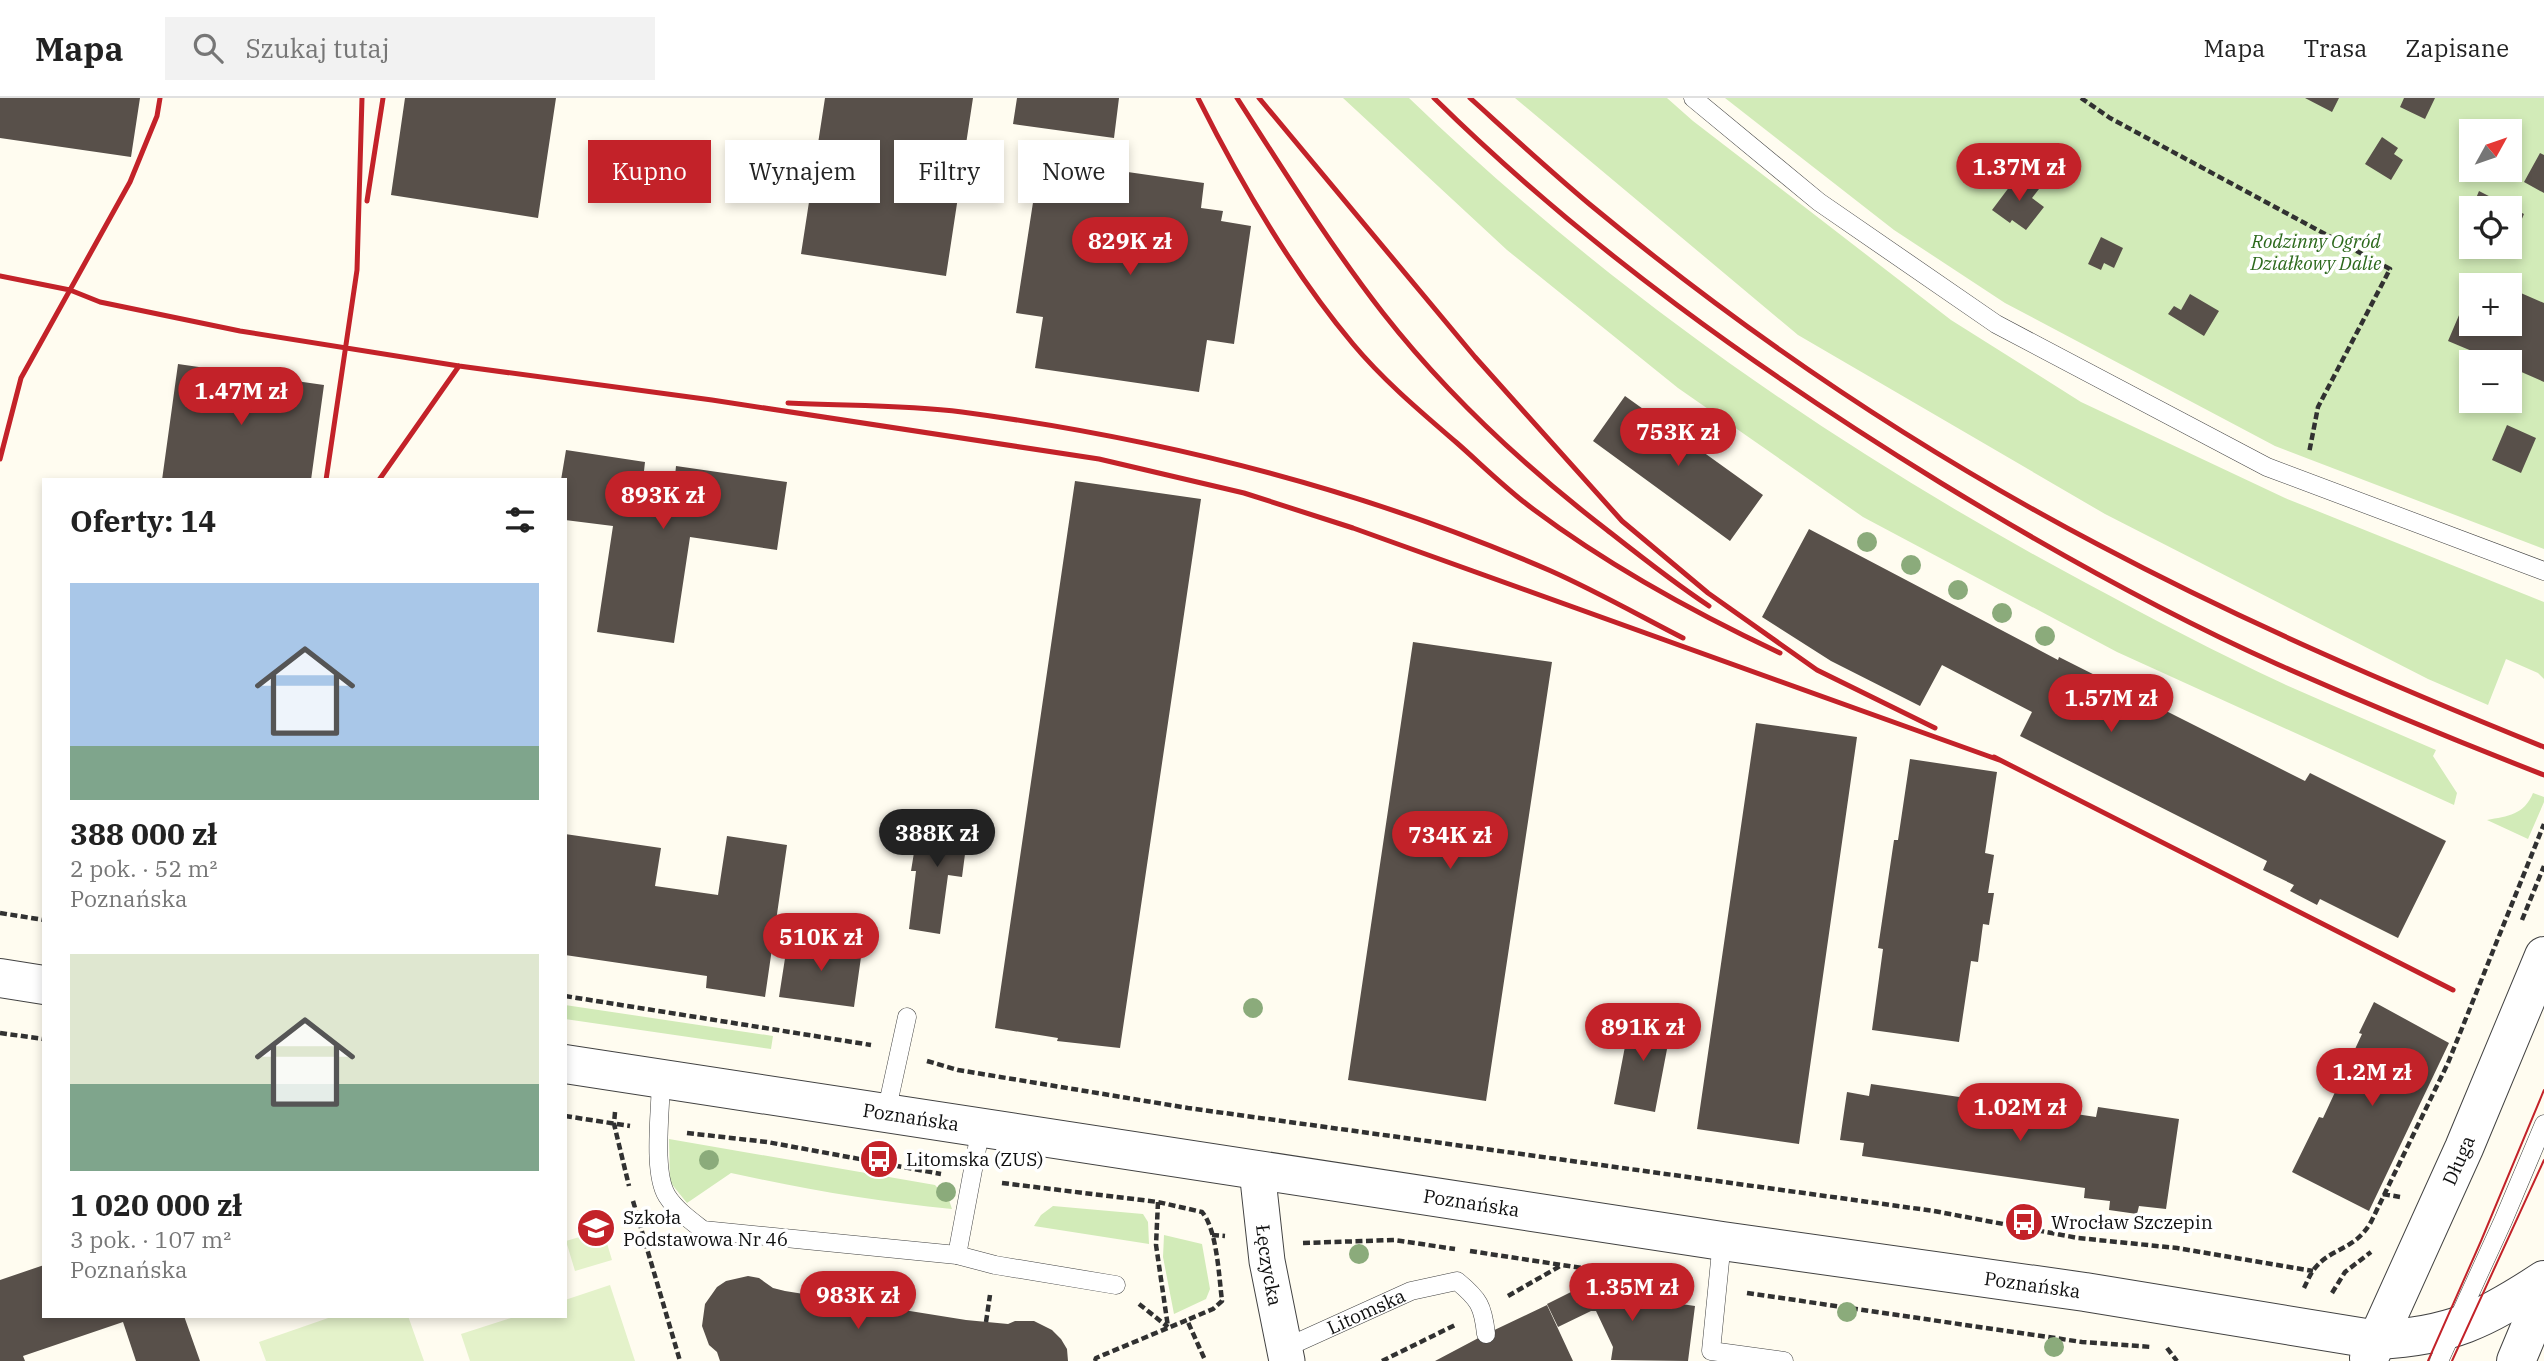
<!DOCTYPE html>
<html lang="pl">
<head>
<meta charset="utf-8">
<style>
  :root { --surface:#fff; --page:#f2f2f2; --text:#222; --muted:#767676; --line:#e0e0e0; --accent:#c32229 }
  body { margin:0; font-family:"IBM Plex Serif",serif; background:var(--page); color:var(--text); height:100vh; display:flex; flex-direction:column; font-size:26px; white-space:nowrap }
  * { box-sizing:border-box; margin:0 }
  p { font-size:23px; color:var(--muted) }
  .icon { flex:none; width:38px; height:38px; fill:none; stroke:currentColor; stroke-width:2; stroke-linecap:round; stroke-linejoin:round }
  .map { position:relative; flex:1; overflow:hidden }
  .drawer { position:absolute; left:42px; top:380px; width:525px; height:840px; display:flex; flex-direction:column; background:var(--surface); border-radius:0px; box-shadow:0 4px 10px #0003 }
  .drawer>* { flex:none }
  .banner { position:absolute; left:588px; top:42px; width:665px; height:63px; display:flex; gap:14px }
  .needle { width:46px; rotate:50deg }
  .controls { position:absolute; left:2459px; top:21px; display:grid; gap:14px }
  .controls a { display:grid; place-items:center; width:63px; height:63px; border-radius:0px; background:var(--surface); box-shadow:0 4px 10px #0003; font-size:35px }
  .price { position:absolute; translate:-50% -60px; padding:0 16px; border-radius:24px; background:var(--accent); color:#fff; font-size:23px; line-height:46px; filter:drop-shadow(0 2px 4px #0008) }
  .price::after { content:''; position:absolute; left:50%; top:42px; width:21px; height:16px; margin-left:-10px; background:inherit; clip-path:polygon(0 0,100% 0,50% 100%) }
  .price.active { background:#222; color:#fff }
  ul { padding:0; list-style:none }
  li { display:grid; align-content:center; gap:14px; height:371px; padding:0 28px }
  li span { display:grid; place-items:center; height:217px; border-radius:0px; color:#555 }
  li>.icon { margin-inline-start:auto }
  span .icon { width:126px; height:126px; fill:#fffc; stroke-width:1 }
  li b { font-size:30px }
  h2 { display:flex; justify-content:space-between; align-items:center; height:84px; padding:0 28px; font-size:30px }
  .pill { padding:0 24px; border-radius:0px; background:var(--surface); box-shadow:0 4px 10px #0003; font-size:24px; line-height:63px }
  .pill.active { background:var(--accent); color:#fff }
  header { display:flex; align-items:center; gap:42px; box-sizing:border-box; height:98px; padding:0 35px; background:var(--surface); border-bottom:2px solid var(--line) }
  header strong { font-size:33px }
  nav { display:flex; gap:38px; margin-inline-start:auto; font-size:24px }
  .search { width:490px; height:63px; background:var(--page); display:flex; align-items:center; gap:18px; box-sizing:border-box; padding:0 24px; border-radius:0px; color:var(--muted); font-size:26px }
  .map>svg:first-child { display:block }
  .green { fill:#d2ebb8; fill-rule:evenodd }
  .pitch { fill:#e4f2ca }
  .building { fill:#58504a }
  .lines { fill:none; stroke-linecap:round; stroke-linejoin:round }
  .service-casing { stroke:#424242; stroke-width:19 }
  .minor-casing { stroke:#424242; stroke-width:37 }
  .tertiary-casing { stroke:#424242; stroke-width:40 }
  .path { stroke:#313131; stroke-width:4.5; stroke-dasharray:7 3.5; stroke-linecap:butt }
  .service { stroke:#fff; stroke-width:18 }
  .minor { stroke:#fff; stroke-width:35 }
  .tertiary { stroke:#fff; stroke-width:38 }
  .tram { stroke:#c32229; stroke-width:2 }
  .rail { stroke:#c32229; stroke-width:5 }
  .tree { fill:#8bab7b }
  .labels { text-anchor:middle; dominant-baseline:central; stroke-width:7; stroke-linejoin:round; paint-order:stroke }
  .park-label { font-size:19px; font-style:italic; fill:#2c691c; stroke:#fff }
  .street-label { font-size:19px; fill:#0f0f0f; stroke:#fff }
  .poi-label { font-size:19px; fill:#0f0f0f; stroke:#fff; text-anchor:start }
</style>
</head>
<body>
<header>
<strong>Mapa</strong>
<div class="search"><svg class="icon" aria-label="search" viewBox="0 0 24 24"><circle cx="10" cy="10" r="6"/><path d="M15 15l6 6"/></svg>Szukaj tutaj</div>
<nav><a>Mapa</a><a>Trasa</a><a>Zapisane</a></nav>
</header>
<div class="map">
<svg width="2544" height="1263" viewBox="0 0 2544 1263">
  <rect width="100%" height="100%" fill="#fffcf0"/>
  <path class="green" d="M1343,0H1409C1610,194 1841,354 2086,485C2151,520 2217,555 2284,586C2334,608 2385,630 2436,652L2433,658L2457,695L2454,707L2117,554L1863,419L1678,290L1507,152Z
    M1515,0H1667L1693,23L1951,222L2081,304L2285,400L2544,504V581L2538,575L2506,561L2488,607L2428,581L2105,416L1798,237Z
    M1725,0H2544V451L2275,348L2005,205L1894,132ZM2471,33H2510V72H2471ZM2471,110H2510V149H2471ZM2471,187H2510V226H2471ZM2471,264H2510V303H2471Z
    M2533,695L2544,699V704L2528,741L2487,722C2508,718 2524,717 2533,695Z
    M565,907L773,938L771,951L565,921Z
    M669,1041L935,1087L949,1102L952,1111C877,1104 804,1091 731,1075L687,1105L670,1084Z
    M1053,1108L1143,1116L1148,1124L1149,1146L1034,1128L1041,1117Z
    M1164,1137L1202,1146L1210,1191L1206,1201L1174,1216L1163,1159Z"/>
  <path class="pitch" d="M603,1132L612,1162L575,1173L566,1143Z
    M610,1187L635,1263H470L461,1236L517,1218H565V1202Z
    M334,1218H408L424,1263H266L259,1244Z"/>
  <path class="building" d="M0,0H140L131,59L0,40Z
    M405,0H556L538,120L391,97Z
    M825,0H973L946,178L801,156Z
    M1017,0H1119L1114,40L1013,26Z
    M2305,0H2339L2332,14Z
    M2404,0H2435L2425,21L2400,9Z
    M2382,39L2398,50L2394,56L2403,62L2391,82L2365,66Z
    M2469,44L2471,45V67L2459,61Z
    M2540,55L2544,57V95L2524,84Z
    M1093,69L1204,85L1201,110L1223,113L1221,123L1251,128L1234,246L1207,242L1199,294L1035,270L1043,219L1016,215L1038,72L1091,80Z
    M2019,76L2039,91L2032,100L2044,109L2026,132L2012,122L2010,125L1992,112Z
    M2479,93L2524,116L2510,149V110H2472Z
    M2101,139L2123,150L2114,170L2104,165L2101,172L2088,166Z
    M2503,175L2518,182L2514,192L2544,205V284L2510,269V264H2498L2448,243L2471,189V226H2510V187H2472L2477,176L2498,185Z
    M2190,196L2219,213L2204,238L2168,216L2174,208L2181,212Z
    M178,266L324,287L311,382H162Z
    M1625,298L1763,397L1730,443L1593,343Z
    M2507,327L2536,340L2521,375L2492,362Z
    M566,352L645,364L644,373L675,378L676,368L787,384L777,452L690,439L674,545L597,534L613,428L565,422V382H561Z
    M1075,383L1201,401L1120,950L1057,943L1058,940L995,930Z
    M1809,431L2058,562L2059,559L2305,683L2310,675L2446,743L2398,840L2320,801L2317,807L2290,793L2294,787L2263,772L2267,763L2020,638L2032,614L1942,567L1920,608L1831,563L1762,519Z
    M1413,544L1552,564L1486,1003L1348,982Z
    M1756,625L1857,639L1799,1046L1697,1031Z
    M1910,661L1997,674L1985,755L1994,757L1988,795H1994L1989,827L1983,826L1978,864L1971,863L1959,944L1872,932L1883,851L1878,850L1894,742H1898Z
    M939,714L970,718L962,779L948,777L940,836L909,831L916,773H911L918,730L936,732Z
    M565,736L661,750L655,788L718,797L727,738L787,747L765,899L706,890L707,878L565,857Z
    M788,841L862,852L854,909L779,899Z
    M2374,904L2449,945L2369,1113L2292,1074L2319,1019L2323,1020L2362,936L2359,935Z
    M1631,917L1672,925L1655,1014L1614,1006Z
    M1871,986L2096,1019L2098,1009L2179,1021L2166,1111L2139,1108L2137,1116L2109,1112L2110,1103L2084,1100L2085,1090L1862,1058L1864,1045L1840,1042L1847,994L1869,998Z
    M44,1167V1218H184L200,1263H136L123,1224L23,1258L25,1263H0V1182Z
    M748,1178L759,1180L773,1190L785,1193L966,1222L1008,1226L1015,1223H1034L1052,1232L1061,1241L1067,1251L1068,1263H720L717,1254L709,1247L702,1228L705,1206L717,1189L726,1183Z
    M1582,1186L1620,1191V1197L1695,1208L1688,1263L1611,1262L1613,1249L1596,1213H1591L1558,1229L1547,1206L1581,1189Z
    M1547,1207L1573,1263H1435L1486,1236Z"/>
  <g class="lines">
    <defs>
      <g id="service">
        <path d="M1693,0L1819,104L1996,226L2267,369L2544,473"/>
        <path d="M661,980C661,1011 652,1074 667,1098C676,1112 690,1122 703,1132L957,1157L995,1167L1116,1187"/>
        <path d="M886,1015L907,919"/>
        <path d="M1722,1143L1711,1253L1784,1263"/>
        <path d="M957,1157L981,1029"/>
        <path id="s1" d="M1285,1250L1411,1193L1457,1183C1479,1201 1483,1208 1486,1236"/>
        <path d="M2439,1263L2503,1123L2544,1026"/>
      </g>
      <g id="minor">
        <path id="s2" d="M1257,1072L1267,1163L1287,1263"/>
      </g>
      <g id="tertiary">
        <path d="M0,880L44,887"/>
        <path id="s3" d="M565,966L1722,1143L2085,1194L2378,1242C2451,1238 2483,1222 2544,1182"/>
        <path id="s4" d="M2369,1260L2464,1050L2544,858"/>
        <path d="M2516,1263L2544,1196"/>
      </g>
    </defs>
    <use href="#service" class="service-casing"/>
    <use href="#minor" class="minor-casing"/>
    <use href="#tertiary" class="tertiary-casing"/>
    <path class="path" d="M2081,0L2110,20L2390,171L2318,309L2309,355
      M0,815L44,822
      M2522,822L2544,768
      M565,898L871,947
      M0,935L44,941
      M927,963L958,972L1188,1010L1934,1113L2078,1140L2177,1150L2313,1173
      M615,1014L614,1026L629,1088
      M565,1018L630,1028
      M687,1035L767,1044L941,1076
      M1002,1085L1158,1104L1202,1114C1217,1131 1219,1179 1222,1203L1213,1211L1187,1222
      M2383,1096L2400,1099
      M633,1103L680,1263
      M1158,1104L1156,1147L1168,1229
      M1212,1137L1225,1138
      M1303,1145L1394,1142L1455,1151
      M1470,1153L1687,1186
      M2304,1190C2307,1184 2310,1176 2315,1170C2332,1149 2354,1153 2371,1124L2448,965L2544,726
      M1747,1195L2082,1244L2151,1249
      M2332,1195L2345,1174L2371,1154
      M1508,1198L1562,1167
      M1139,1206L1168,1229
      M986,1224L990,1197
      M2167,1250L2177,1263
      M1095,1263L1096,1260L1187,1222L1205,1262
      M1382,1263L1455,1227"/>
    <use href="#service" class="service"/>
    <use href="#minor" class="minor"/>
    <use href="#tertiary" class="tertiary"/>
    <path class="tram" d="M2428,1263L2481,1143L2544,992
      M2452,1263L2544,1062"/>
    <path class="rail" d="M1198,0C1241,86 1291,172 1353,246C1384,283 1421,314 1457,345C1482,367 1506,391 1533,411C1609,468 1695,515 1780,555
      M1237,0C1284,73 1330,147 1383,215C1448,298 1524,368 1607,432C1640,458 1674,485 1709,508
      M1259,0L1475,259L1622,423L1708,495L1817,572L1935,630
      M1434,0C1585,149 1761,274 1941,385C2049,451 2161,514 2277,566C2365,605 2454,642 2544,677
      M1470,0C1511,37 1551,74 1593,109C1749,238 1920,353 2099,447C2244,524 2393,588 2544,649
      M367,103L383,0
      M0,178L70,192L100,204L240,233L459,268L712,302L1099,361L1244,395L1353,430L2002,663
      M788,305C846,308 905,307 962,314C1164,341 1365,392 1551,473C1596,493 1640,518 1683,540
      M0,361L21,280L130,84L157,18L160,0
      M326,382L357,172L362,0
      M379,382L459,268
      M1994,659L2453,892"/>
  </g>
  <g class="tree">
    <circle cx="1867" cy="444" r="10"/>
    <circle cx="1911" cy="467" r="10"/>
    <circle cx="1958" cy="492" r="10"/>
    <circle cx="2002" cy="515" r="10"/>
    <circle cx="2045" cy="538" r="10"/>
    <circle cx="1253" cy="910" r="10"/>
    <circle cx="709" cy="1062" r="10"/>
    <circle cx="946" cy="1094" r="10"/>
    <circle cx="1359" cy="1156" r="10"/>
    <circle cx="1847" cy="1214" r="10"/>
    <circle cx="2054" cy="1249" r="10"/>
  </g>
  <defs>
    <symbol id="bus-disc" viewBox="-11 -11 22 22"><circle r="9.5" fill="#c32229" stroke="#fff"/><path d="M-5-6H5V4H4V6H2V4H-2V6H-4V4H-5ZM-3.5-4V0h7V-4ZM-3.5 1.2v1.5H-2V1.2ZM2 1.2v1.5H3.5V1.2Z" fill="#fff"/></symbol>
    <symbol id="school-disc" viewBox="-11 -11 22 22"><circle r="9.5" fill="#c32229" stroke="#fff"/><path d="M0-5L7-2L0 1L-7-2ZM-4 1L0 2.5L4 1V4Q0 6-4 4Z" fill="#fff"/></symbol>
  </defs>
  <g fill-rule="evenodd">
    <use href="#bus-disc" x="857" y="1039" width="44" height="44"/>
    <use href="#bus-disc" x="2002" y="1102" width="44" height="44"/>
    <use href="#school-disc" x="574" y="1108" width="44" height="44"/>
  </g>
  <g class="labels">
    <g class="park-label">
      <text x="2316" y="143">Rodzinny Ogród<tspan x="2316" dy="22">Działkowy Dalie</tspan></text>
    </g>
    <g class="street-label">
      <text stroke="none"><textPath href="#s3" startOffset="350">Poznańska</textPath></text>
      <text stroke="none"><textPath href="#s4" startOffset="217">Długa</textPath></text>
      <text stroke="none"><textPath href="#s3" startOffset="917">Poznańska</textPath></text>
      <text stroke="none"><textPath href="#s2" startOffset="96">Łęczycka</textPath></text>
      <text stroke="none"><textPath href="#s3" startOffset="1484">Poznańska</textPath></text>
      <text stroke="none"><textPath href="#s1" startOffset="89">Litomska</textPath></text>
    </g>
    <g class="poi-label">
      <text x="906" y="1061">Litomska (ZUS)</text>
      <text x="623" y="1119">Szkoła<tspan x="623" dy="22">Podstawowa Nr 46</tspan></text>
      <text x="2051" y="1124">Wrocław Szczepin</text>
    </g>
  </g>
</svg>
<div class="controls">
<a><svg class="needle" viewBox="-14 -14 28 28"><path d="M0-13l5 13h-10z" fill="#e53935"/><path d="M0 13l5-13h-10z" fill="#767676"/></svg></a>
<a><svg class="icon" aria-label="locate" viewBox="0 0 24 24"><circle cx="12" cy="12" r="6"/><path d="M12 2v4M12 18v4M2 12h4M18 12h4"/></svg></a>
<a>+</a>
<a>−</a>
</div>
<b class="price" style="left:2019px;top:105px">1.37M zł</b>
<b class="price" style="left:1130px;top:179px">829K zł</b>
<b class="price" style="left:241px;top:329px">1.47M zł</b>
<b class="price" style="left:1678px;top:370px">753K zł</b>
<b class="price" style="left:663px;top:433px">893K zł</b>
<b class="price" style="left:2111px;top:636px">1.57M zł</b>
<b class="price active" style="left:937px;top:771px">388K zł</b>
<b class="price" style="left:1450px;top:773px">734K zł</b>
<b class="price" style="left:821px;top:875px">510K zł</b>
<b class="price" style="left:1643px;top:965px">891K zł</b>
<b class="price" style="left:2372px;top:1010px">1.2M zł</b>
<b class="price" style="left:2020px;top:1045px">1.02M zł</b>
<b class="price" style="left:1632px;top:1225px">1.35M zł</b>
<b class="price" style="left:858px;top:1233px">983K zł</b>
<div class="banner">
<a class="pill active">Kupno</a>
<a class="pill">Wynajem</a>
<a class="pill">Filtry</a>
<a class="pill">Nowe</a>
</div>
<section class="drawer">
<h2>Oferty: 14<svg class="icon" aria-label="filters" viewBox="0 0 24 24"><path d="M4 7h16M4 17h16"/><circle cx="9" cy="7" r="2"/><circle cx="15" cy="17" r="2"/></svg></h2>
<ul>
<li><span style="background:linear-gradient(#a9c7e8 75%,#7fa58c 0)"><svg class="icon" aria-label="home" viewBox="0 0 24 24"><path d="M3 11l9-7 9 7M6 9v11h12V9"/></svg></span><div><b>388 000 zł</b><p>2 pok. · 52 m²</p><p>Poznańska</p></div></li>
<li><span style="background:linear-gradient(#dfe7d0 60%,#7fa58c 0)"><svg class="icon" aria-label="home" viewBox="0 0 24 24"><path d="M3 11l9-7 9 7M6 9v11h12V9"/></svg></span><div><b>1 020 000 zł</b><p>3 pok. · 107 m²</p><p>Poznańska</p></div></li>
</ul>
</section>
</div>
</body>
</html>
